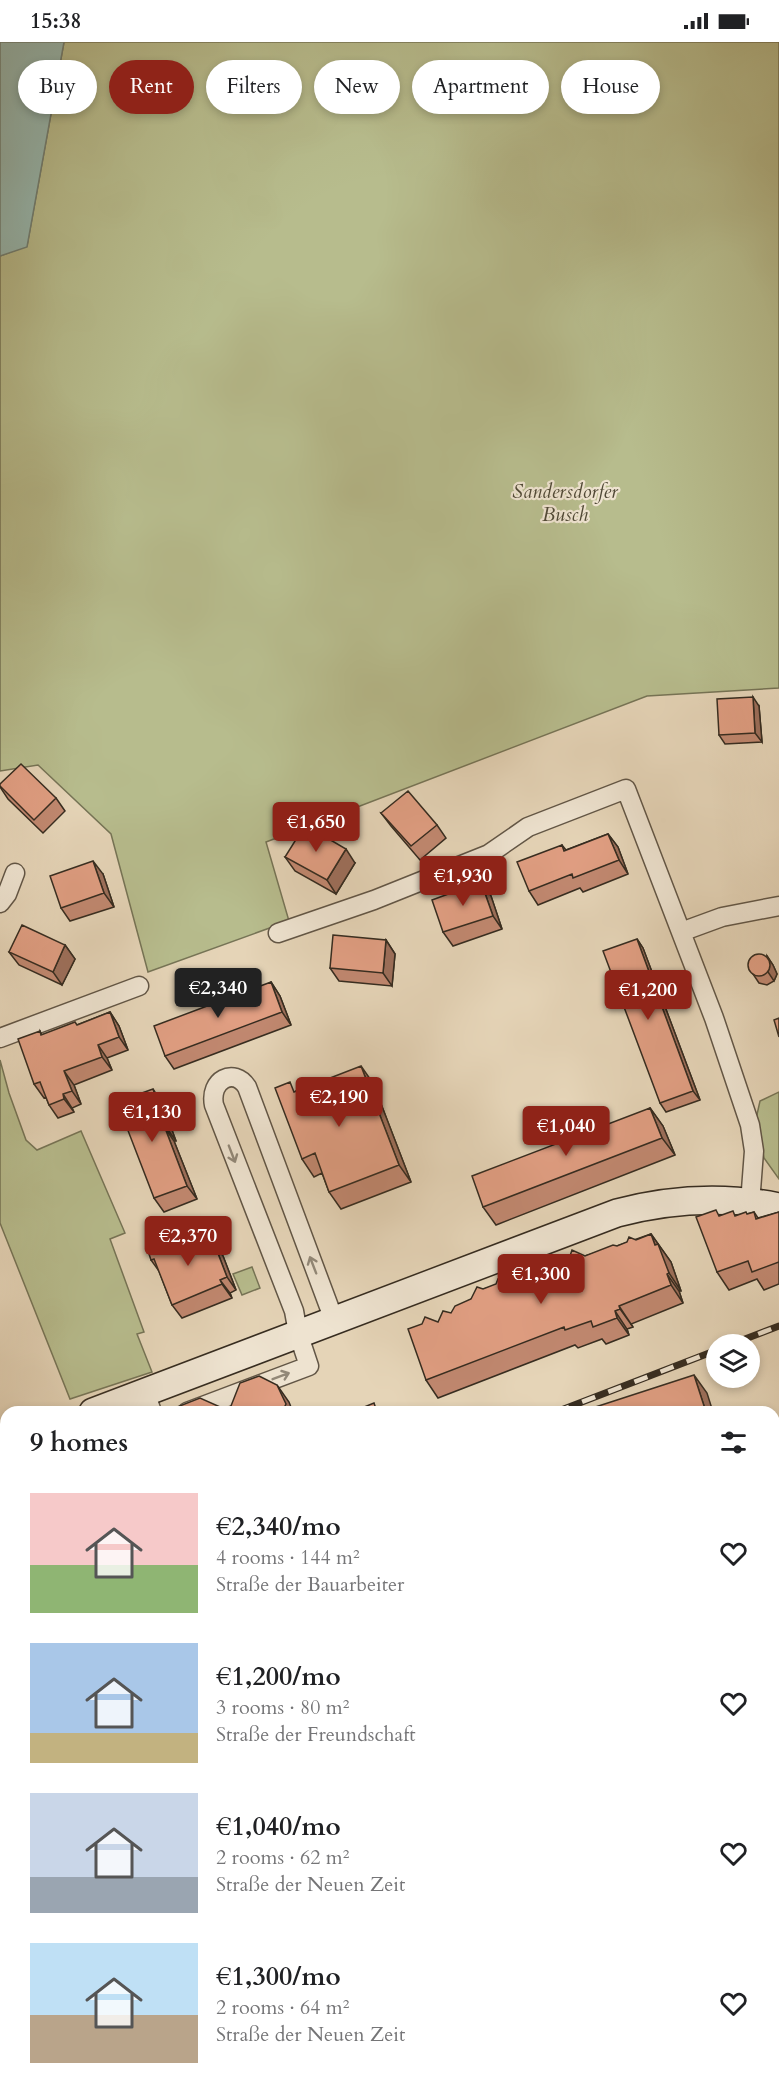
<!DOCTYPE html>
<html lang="en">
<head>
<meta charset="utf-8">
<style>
  :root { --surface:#fff; --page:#f2f2f2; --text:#202124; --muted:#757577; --accent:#8f2418 }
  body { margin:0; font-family:Cardo,serif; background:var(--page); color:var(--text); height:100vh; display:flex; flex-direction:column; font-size:22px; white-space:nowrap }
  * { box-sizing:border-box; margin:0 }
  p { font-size:20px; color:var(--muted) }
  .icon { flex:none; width:33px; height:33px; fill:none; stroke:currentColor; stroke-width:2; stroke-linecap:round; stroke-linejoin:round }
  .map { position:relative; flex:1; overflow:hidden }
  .side { position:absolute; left:0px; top:1364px; width:780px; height:686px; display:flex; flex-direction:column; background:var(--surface); border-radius:18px 18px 0 0; box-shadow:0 3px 9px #0003 }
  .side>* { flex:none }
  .guide { position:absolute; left:18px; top:18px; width:744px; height:54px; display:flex; gap:12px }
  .buttons { position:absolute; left:706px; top:1292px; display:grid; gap:12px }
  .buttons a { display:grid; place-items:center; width:54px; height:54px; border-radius:50%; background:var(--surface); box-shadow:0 3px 9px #0003; font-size:30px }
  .price { position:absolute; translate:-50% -51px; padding:0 14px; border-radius:6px; background:var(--accent); color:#fff; font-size:20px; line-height:39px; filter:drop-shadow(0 2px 3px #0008) }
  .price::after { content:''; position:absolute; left:50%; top:36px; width:18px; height:14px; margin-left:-9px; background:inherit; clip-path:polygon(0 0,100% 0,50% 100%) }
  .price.current { background:#222; color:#fff }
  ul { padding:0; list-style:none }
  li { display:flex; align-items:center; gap:18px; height:150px; padding:0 30px }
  li span { display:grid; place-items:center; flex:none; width:168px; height:120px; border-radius:0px; color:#555 }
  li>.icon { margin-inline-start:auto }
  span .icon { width:72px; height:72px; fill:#fffc; stroke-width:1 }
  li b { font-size:26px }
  h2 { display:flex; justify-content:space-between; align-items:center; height:72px; padding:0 30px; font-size:26px }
  .pill { padding:0 21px; border-radius:27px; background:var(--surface); box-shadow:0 3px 9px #0003; font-size:21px; line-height:54px }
  .pill.current { background:var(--accent); color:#fff }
  .status { display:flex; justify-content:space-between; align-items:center; height:42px; padding:0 30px; background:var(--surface); direction:ltr }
  .status svg { height:16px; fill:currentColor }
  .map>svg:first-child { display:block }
  .green { fill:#b7bc8d; stroke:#767456; stroke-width:1.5 }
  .water { fill:#96b8b0; stroke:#708076; stroke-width:1.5 }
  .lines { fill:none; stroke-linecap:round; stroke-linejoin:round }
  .street-casing { stroke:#625646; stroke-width:21 }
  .secondary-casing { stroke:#362c20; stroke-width:30 }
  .street { stroke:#eee3d0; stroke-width:18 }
  .secondary { stroke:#eee3d0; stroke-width:27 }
  .rail-casing { stroke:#362c20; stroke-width:7 }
  .rail { stroke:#eee3d0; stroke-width:4.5; stroke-dasharray:14; stroke-linecap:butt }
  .wall { fill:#c18870; stroke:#362c20; stroke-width:1.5 }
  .shaded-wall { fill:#9d6f5b; stroke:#362c20; stroke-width:1.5 }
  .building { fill:#e09e82; stroke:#362c20; stroke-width:1.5 }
  .oneway { stroke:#928878 }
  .labels { text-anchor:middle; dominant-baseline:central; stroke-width:4.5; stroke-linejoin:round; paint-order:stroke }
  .park-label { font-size:20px; font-style:italic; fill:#504936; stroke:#eee3d0 }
</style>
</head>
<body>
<div class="status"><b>15:38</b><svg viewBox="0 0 49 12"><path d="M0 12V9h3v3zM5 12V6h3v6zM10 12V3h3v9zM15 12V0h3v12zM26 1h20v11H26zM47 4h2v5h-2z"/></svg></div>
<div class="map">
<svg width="779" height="2048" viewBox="0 0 779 2048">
  <rect width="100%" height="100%" fill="#e5d4b7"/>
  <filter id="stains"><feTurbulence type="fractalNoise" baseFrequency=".00333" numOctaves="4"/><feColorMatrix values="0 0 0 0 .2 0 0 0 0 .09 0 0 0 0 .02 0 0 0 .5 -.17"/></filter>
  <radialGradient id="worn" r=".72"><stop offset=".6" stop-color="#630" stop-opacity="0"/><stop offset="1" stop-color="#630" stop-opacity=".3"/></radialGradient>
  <path class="green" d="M64,0H779V646L647,654L266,800L289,879L148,930L111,792L38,723L0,729V214L27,204Z
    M0,1018L9,1051L26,1098L37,1108L81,1089L125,1191L110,1197L144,1290L137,1292L152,1330L70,1357L0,1181Z
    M779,1050V1137L764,1116L756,1077L760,1059Z
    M252,1225L260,1246L242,1253L233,1232Z"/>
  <path class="water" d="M0,0H64L27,205L0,214Z"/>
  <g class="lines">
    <defs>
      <path id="street" d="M0,861L7,852L15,831
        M681,890L722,875L779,864
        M278,891L374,858L489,812L528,785L626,747L714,976L750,1083L754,1109L750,1161
        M0,996L139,944
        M145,1350L152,1370
        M187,1370L309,1324L298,1291L294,1269L214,1063C209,1038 234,1025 247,1045L334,1278
        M0,1429L6,1426
        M774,1557L779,1556
        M0,1857L6,1858
        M466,2043L467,2048
        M754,2043L755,2048
        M263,2046V2043"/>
      <path id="secondary" d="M93,1370L617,1171C670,1157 725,1154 779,1165
        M0,1404L6,1402
        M774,1990L779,1989
        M353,2048L373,2043"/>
    </defs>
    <use href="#street" class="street-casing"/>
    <use href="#secondary" class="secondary-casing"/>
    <use href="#street" class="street"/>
    <use href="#secondary" class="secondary"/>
    <defs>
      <path id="rail" d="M732,1302L779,1284
        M556,1370L717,1308
        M0,1582L6,1580"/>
    </defs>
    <use href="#rail" class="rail-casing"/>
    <use href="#rail" class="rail"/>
  </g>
  <path class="wall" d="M759,664L762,700L725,702L719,693Z
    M0,745L56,756L65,769L43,791L8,757Z
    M381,771L437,783L446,796L420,818L391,784Z
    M608,792L618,805L628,832L583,850L580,846L538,863L529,849L562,803L566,808Z
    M285,815L355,821L336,852L295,829Z
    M103,832L114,865L70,879L61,866Z
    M481,840L491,854L502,887L453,904L443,890Z
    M637,897L643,906L700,1058L666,1070L660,1061Z
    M386,898L395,912L392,944L339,939L330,926Z
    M65,903L75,917L62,943L19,923L9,910Z
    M767,914L773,923L777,932L774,939L767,943L759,941L753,932Z
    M271,940L280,954L291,983L174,1027L165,1014Z
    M110,970L119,984L128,1008L107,1016L112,1028L74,1043L81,1062L72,1066L74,1070L58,1076L49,1063L46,1055L44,1056L34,1042L40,989L42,993L77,983Z
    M373,1041L411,1140L341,1167L329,1150L322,1131L314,1135L302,1117L296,1049Z
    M162,1061L176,1099H174L197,1157L164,1170L154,1156Z
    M650,1066L663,1084L675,1113L496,1183L483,1165Z
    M754,1170L758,1176L779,1170V1242L764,1248L757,1237L729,1248L717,1230L720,1174L747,1172Z
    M651,1192L671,1220L681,1249H679L683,1261L631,1282L633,1285L627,1287L629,1293L606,1302L602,1297L578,1306L575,1303L438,1356L426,1338L438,1280L471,1257L483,1247L515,1241L542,1231L556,1218L585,1214L617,1204Z
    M164,1199L167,1203L210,1202L223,1214L236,1248L230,1251L232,1256L182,1276L172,1263L159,1229L151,1218Z
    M0,1457L6,1466V1502L0,1504Z
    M774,1567H779V1647H775L776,1657H774Z
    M774,1728L777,1732L779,1747H774Z
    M0,1740H6V1839H0Z
    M779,1800V1834L774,1837V1802Z
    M0,1982L6,1991V2016H0Z
    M521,2043H680V2048H522Z"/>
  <path class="shaded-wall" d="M753,655L759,664L762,700L755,691Z
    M608,792L618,805L628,832L619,818Z
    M346,807L355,821L336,852L327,838Z
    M93,819L103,832L114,865L104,851Z
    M481,840L491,854L502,887L493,874Z
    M637,897L643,906L700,1058L693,1049Z
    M386,898L395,912L392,944L383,931Z
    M65,903L75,917L62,943L53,930Z
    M767,914L773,923L777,932L774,939L768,930Z
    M271,940L280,954L291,983L282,970Z
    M110,970L119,984L128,1008L119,995Z
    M98,1003L107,1016L112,1028L102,1015Z
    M361,1024L373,1041L411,1140L399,1123Z
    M64,1029L74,1043L81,1062L72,1049Z
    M153,1047L162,1061L176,1099L166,1085Z
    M63,1052L72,1066L74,1070L64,1057Z
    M650,1066L663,1084L675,1113L662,1096Z
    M165,1086L174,1099L197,1157L187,1144Z
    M201,1190L211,1203H207Z
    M651,1192L671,1220L681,1249L669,1231L655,1203Z
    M214,1201L223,1214L236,1248L227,1235Z
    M667,1232L679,1249L683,1261L671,1243Z
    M220,1238L230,1251L232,1256L222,1242Z
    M619,1264L633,1285L620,1267Z
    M615,1269L627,1287L629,1293L617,1276Z
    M694,1333L707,1351L713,1370H706Z
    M277,1343L289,1360L293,1370H282Z
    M0,1457L6,1466V1499L0,1490Z
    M774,1633L778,1639L779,1647L774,1640Z
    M774,1645L775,1647L776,1657L774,1654Z
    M774,1728L777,1732L779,1746L776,1742Z
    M0,1982L6,1991V2013L1,2006Z
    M441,2043H443L447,2048H442Z
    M674,2043H680V2048H674Z"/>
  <path class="building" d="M753,655L755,691L719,693L717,657Z
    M21,722L56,756L34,778L0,744V742Z
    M408,749L437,783L411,804L381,771Z
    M305,783L346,807L327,838L285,815Z
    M608,792L619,818L573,836L572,832L529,849L517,820L562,803L564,809Z
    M93,819L104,851L61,866L50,834Z
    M481,840L493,874L443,890L432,858Z
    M22,883L65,903L53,930L9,910Z
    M333,893L386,898L383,931L330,926Z
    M637,897L693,1049L660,1061L603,909Z
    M748 923a11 11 0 1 1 22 0a11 11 0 1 1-22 0Z
    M271,940L282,970L165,1014L154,984Z
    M110,970L119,995L98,1003L102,1015L64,1029L72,1049L63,1052L64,1057L49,1063L40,1040L34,1042L18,997L40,989L41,993L75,980L77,983Z
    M779,976V995L774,978Z
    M361,1024L399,1123L329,1150L315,1111L302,1117L275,1046L290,1040L294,1050Z
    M153,1047L166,1085L165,1086L187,1144L154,1156L117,1060Z
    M650,1066L662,1096L483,1165L472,1134Z
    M716,1168L719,1174L733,1169L735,1174L746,1170L747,1172L754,1170L756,1177L779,1170V1220L752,1230L748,1219L717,1230L696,1175Z
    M201,1190L207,1203L214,1201L227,1235L220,1238L222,1242L172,1263L154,1217L151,1218L147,1206L164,1199L166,1204Z
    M651,1192L655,1203L658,1202L669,1231L667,1232L671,1243L619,1264L620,1267L615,1269L617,1276L593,1285L591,1279L565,1288L564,1285L426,1338L408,1287L422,1282L425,1275L438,1280L443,1269L451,1271L455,1264L471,1257L477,1245L483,1247L496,1242L498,1237L515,1241L542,1231L551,1217L556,1218L570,1214L572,1208L585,1214L613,1203L617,1204L627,1200L629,1195L636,1198Z
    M694,1333L706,1370H580Z
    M259,1334L277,1343L286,1362L282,1370H176L177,1365L200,1356L229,1369L240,1341Z
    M374,1361L377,1370H352Z
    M0,1459L5,1471L0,1483Z
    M774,1567H779V1629H774Z
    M774,1729L776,1742H774Z
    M0,1740H6V1829H0Z
    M779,1800V1820L774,1823V1802Z
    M774,1894L779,1903V1958L774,1945Z
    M0,1984L1,2006H0Z
    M206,2043H230L233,2048H199L207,2044Z
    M410,2043H441L442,2048H391Z
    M521,2043H674V2048H634V2045L594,2048H522Z"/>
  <defs><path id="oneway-shaft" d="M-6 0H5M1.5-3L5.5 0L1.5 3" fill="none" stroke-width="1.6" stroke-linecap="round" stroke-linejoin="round" transform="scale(1.5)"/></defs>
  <g class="oneway">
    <use href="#oneway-shaft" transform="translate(232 1112) rotate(69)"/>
    <use href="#oneway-shaft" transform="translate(313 1223) rotate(-111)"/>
    <use href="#oneway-shaft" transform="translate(281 1334) rotate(-21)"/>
  </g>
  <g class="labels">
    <g class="park-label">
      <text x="565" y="449">Sandersdorfer<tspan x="565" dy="23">Busch</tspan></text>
    </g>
  </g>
  <rect width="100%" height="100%" filter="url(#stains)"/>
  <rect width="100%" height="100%" fill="url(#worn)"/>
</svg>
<div class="buttons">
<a><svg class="icon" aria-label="layers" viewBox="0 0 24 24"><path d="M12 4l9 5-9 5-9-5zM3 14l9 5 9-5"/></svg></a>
</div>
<b class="price" style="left:316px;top:811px">€1,650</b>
<b class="price" style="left:463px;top:865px">€1,930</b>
<b class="price current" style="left:218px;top:977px">€2,340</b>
<b class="price" style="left:648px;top:979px">€1,200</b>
<b class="price" style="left:339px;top:1086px">€2,190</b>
<b class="price" style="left:152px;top:1101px">€1,130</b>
<b class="price" style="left:566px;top:1115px">€1,040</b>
<b class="price" style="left:188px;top:1225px">€2,370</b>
<b class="price" style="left:541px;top:1263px">€1,300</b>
<div class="guide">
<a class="pill">Buy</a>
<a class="pill current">Rent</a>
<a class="pill">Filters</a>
<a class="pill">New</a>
<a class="pill">Apartment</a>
<a class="pill">House</a>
</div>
<section class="side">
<h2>9 homes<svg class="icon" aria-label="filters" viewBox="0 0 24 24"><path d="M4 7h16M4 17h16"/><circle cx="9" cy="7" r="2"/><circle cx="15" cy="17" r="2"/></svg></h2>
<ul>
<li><span style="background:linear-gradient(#f6c9c9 60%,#8fb573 0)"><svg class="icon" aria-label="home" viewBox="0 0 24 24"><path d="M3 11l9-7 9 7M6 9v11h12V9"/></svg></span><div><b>€2,340/mo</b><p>4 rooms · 144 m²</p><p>Straße der Bauarbeiter</p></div><svg class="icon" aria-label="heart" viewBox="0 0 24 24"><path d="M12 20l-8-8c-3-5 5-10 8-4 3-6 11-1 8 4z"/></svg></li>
<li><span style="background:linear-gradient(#a9c7e8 75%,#c2b280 0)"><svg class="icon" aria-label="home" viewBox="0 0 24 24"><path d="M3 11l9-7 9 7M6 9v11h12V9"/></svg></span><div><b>€1,200/mo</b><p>3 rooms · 80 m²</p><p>Straße der Freundschaft</p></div><svg class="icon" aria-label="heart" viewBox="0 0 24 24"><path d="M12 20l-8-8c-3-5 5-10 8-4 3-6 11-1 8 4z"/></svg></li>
<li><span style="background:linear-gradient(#c9d6e8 70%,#9aa5b1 0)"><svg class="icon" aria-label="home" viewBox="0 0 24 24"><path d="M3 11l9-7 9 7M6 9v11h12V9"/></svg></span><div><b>€1,040/mo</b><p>2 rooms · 62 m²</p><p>Straße der Neuen Zeit</p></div><svg class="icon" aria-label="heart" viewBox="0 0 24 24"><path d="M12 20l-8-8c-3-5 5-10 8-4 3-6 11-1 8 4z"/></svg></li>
<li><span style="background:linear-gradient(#bfe0f5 60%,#b9a48a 0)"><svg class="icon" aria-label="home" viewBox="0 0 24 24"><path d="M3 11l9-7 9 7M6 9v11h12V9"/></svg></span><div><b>€1,300/mo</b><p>2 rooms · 64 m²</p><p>Straße der Neuen Zeit</p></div><svg class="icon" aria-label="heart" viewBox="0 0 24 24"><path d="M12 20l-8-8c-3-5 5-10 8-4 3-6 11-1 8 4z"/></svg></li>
</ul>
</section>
</div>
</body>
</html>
